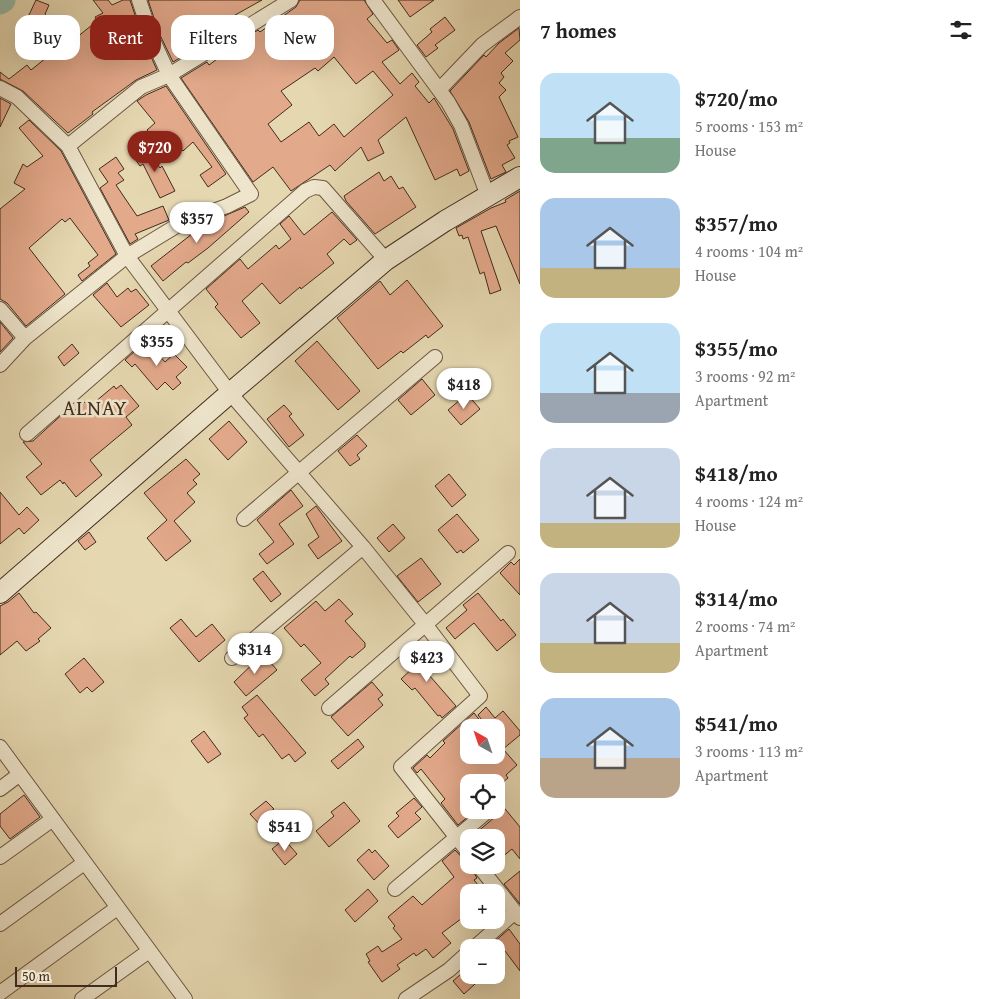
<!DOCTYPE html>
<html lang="en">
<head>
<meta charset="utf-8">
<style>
  :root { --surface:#fff; --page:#f6f6f6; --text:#222; --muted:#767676; --accent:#8f2418 }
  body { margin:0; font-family:"Gentium Book Plus",serif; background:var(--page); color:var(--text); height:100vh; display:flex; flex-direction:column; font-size:19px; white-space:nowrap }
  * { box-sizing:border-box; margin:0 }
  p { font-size:16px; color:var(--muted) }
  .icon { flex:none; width:28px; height:28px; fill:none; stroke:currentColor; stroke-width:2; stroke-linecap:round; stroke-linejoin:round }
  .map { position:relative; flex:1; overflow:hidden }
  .details { display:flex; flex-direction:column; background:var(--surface); width:475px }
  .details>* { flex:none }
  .banner { position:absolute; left:15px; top:15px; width:430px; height:45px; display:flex; gap:10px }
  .needle { width:32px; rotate:320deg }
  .buttons { position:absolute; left:460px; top:719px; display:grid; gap:10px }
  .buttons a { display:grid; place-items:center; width:45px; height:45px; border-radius:10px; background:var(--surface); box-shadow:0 5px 20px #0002; font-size:25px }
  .scale { position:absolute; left:15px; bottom:12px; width:102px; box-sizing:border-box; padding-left:5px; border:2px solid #422c1e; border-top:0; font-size:14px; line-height:18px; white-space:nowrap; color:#422c1e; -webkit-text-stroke:4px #eee5cc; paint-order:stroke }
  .price { position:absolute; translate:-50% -42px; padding:0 11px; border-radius:18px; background:#fff; color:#222; font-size:16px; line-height:32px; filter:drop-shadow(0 1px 2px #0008) }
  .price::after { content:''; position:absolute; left:50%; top:30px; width:15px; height:11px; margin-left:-8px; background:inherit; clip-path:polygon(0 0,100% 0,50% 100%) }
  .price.current { background:var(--accent); color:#fff }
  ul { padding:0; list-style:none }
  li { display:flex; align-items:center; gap:15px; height:125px; padding:0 20px }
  li span { display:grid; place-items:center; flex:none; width:140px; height:100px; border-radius:15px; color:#555 }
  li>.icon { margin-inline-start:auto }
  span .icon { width:60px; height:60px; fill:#fffc; stroke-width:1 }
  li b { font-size:21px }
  h2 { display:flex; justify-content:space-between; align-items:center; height:60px; padding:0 20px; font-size:21px }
  .tag { padding:0 18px; border-radius:15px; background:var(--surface); box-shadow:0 5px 20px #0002; font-size:18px; line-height:45px }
  .tag.current { background:var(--accent); color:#fff }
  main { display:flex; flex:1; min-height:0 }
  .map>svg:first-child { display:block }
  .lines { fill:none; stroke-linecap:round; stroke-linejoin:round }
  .river { stroke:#96baa9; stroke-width:25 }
  .building { fill:#e3a98b; stroke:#422c1e; fill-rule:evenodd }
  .minor-casing { stroke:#6b5742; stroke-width:16 }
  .secondary-casing { stroke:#422c1e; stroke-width:22 }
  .minor { stroke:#eee5cc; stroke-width:14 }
  .secondary { stroke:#eee5cc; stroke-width:20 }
  .labels { text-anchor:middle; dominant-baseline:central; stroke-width:5; stroke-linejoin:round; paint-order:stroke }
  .quarter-label { font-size:21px; letter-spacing:1px; fill:#422c1e; stroke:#eee5cc }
</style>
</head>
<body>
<main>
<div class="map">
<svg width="520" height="999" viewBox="0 0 520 999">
  <rect width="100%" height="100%" fill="#e5d7b0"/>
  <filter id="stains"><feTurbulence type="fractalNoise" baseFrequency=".004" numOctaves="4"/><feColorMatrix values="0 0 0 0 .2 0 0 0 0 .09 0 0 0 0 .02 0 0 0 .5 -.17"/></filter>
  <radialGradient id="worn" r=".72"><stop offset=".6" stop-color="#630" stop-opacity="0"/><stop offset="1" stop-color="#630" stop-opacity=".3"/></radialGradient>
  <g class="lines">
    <path class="river" d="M0,2L3,0"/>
  </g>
  <path class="building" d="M36,0L49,5L45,14L71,42L97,21L95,17L103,13L93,0H108L112,5L123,0H130L143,39L157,70L136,80L92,112L93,114L68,133L23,91L0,79V72L9,79L27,65L31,70L51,54L31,33L41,24L28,17Z
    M148,0H262L185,43L190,52L173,62L159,33Z
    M300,0H364L373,14L367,19L387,43L392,40L399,50L382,62L400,84L412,73L419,82L415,86L429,103L434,98L453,129L469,171L460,176L457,169L435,180L406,117L378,140L384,153L368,161L361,147L335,171L330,165L291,191L273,167L253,182L181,78L207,62L209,65L250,35L258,30L260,32L296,7ZM334,57L356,84L373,71L393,95L344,137L334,124L319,136L309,122L281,142L268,124L292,105L281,91L315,68L318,71Z
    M398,0H434L410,17Z
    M445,17L455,30L435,45L438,48L426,57L417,45L432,32L430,29Z
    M519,28L520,40L505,53L513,61L501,73L504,77L499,83L506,90L499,97L518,137L509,141L510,143L507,145L515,158L502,165L506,172L491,179L469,122L450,91L484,55L486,57L499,43Z
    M166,86L226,174L208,187L200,175L212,167L193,142L183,151L168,133L156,143L147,130L155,123L137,101L146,95Z
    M0,98L11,104L0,127Z
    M29,120L61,151L116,254L82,281L78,275L90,266L88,263L98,255L70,218L65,222L62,219L29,248L65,294L26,326L7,303L0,299V209L25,189L14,183L23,164L27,167L43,156L19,128Z
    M145,147L160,168L162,166L175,191L160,198L143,164L140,166L133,156Z
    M116,157L124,169L118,173L124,180L116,185L137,216L163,206L169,220L135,234L138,239L130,244L100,188L108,182L99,169Z
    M379,172L384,181L391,176L399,189L403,187L416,207L375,234L346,201L344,196Z
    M520,191V284L496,226L481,231L501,290L490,294L484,272L480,274L468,237L463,239L462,235L459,236L456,228L491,208L506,202L505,200Z
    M245,207L249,212L208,248L188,263L186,262L163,281L151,266L206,223L210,224L217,219Z
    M332,212L357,240L350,245L344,239L327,254L334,263L301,289L300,287L280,304L262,283L242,301L260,323L241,338L215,307L218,304L206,289L240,259L248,269L276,245L279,249L291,239L280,224L289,216L304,235Z
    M407,280L443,326L428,338L426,335L403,353L401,351L378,369L337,318L380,281L390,295Z
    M107,283L117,297L128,288L131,292L136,289L149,305L121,327L93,295Z
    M0,322L13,338L0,352Z
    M146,341L165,362L174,354L187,367L176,377L181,383L173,390L165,382L157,390L135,364L132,367L125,360Z
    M317,341L360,391L338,410L295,361Z
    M72,344L79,353L64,366L58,357Z
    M422,379L435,395L411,415L398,400Z
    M121,385L139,406L126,417L132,425L90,460L102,475L76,497L64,482L63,484L60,480L41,495L26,477L42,464L23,442L33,441L67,410L70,414L85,402L89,407L114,386L116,389Z
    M467,394L480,409L461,425L448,410Z
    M284,405L292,414L289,416L304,435L289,447L267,419Z
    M229,421L247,442L228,460L209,439Z
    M357,435L367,446L357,455L360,459L350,466L338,451Z
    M186,459L200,474L193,480L197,484L187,493L195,502L174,521L191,541L166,561L147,538L167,520L144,493Z
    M449,474L466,495L452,507L435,486Z
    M291,490L303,506L279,524L294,544L267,564L259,554L274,542L257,520Z
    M0,492L19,515L27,507L39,520L24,534L19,528L0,544Z
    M316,506L342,541L318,559L308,545L319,537L306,514Z
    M457,514L479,540L463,553L461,550L457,553L438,530Z
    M393,524L405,538L389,552L377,538Z
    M89,532L96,542L85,550L78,541Z
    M421,558L441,584L418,602L397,576Z
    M520,559V595L500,573L511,562L514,565Z
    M263,571L281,594L271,602L253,579Z
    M19,593L34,613L36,612L51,628L38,639L40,641L26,651L17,641L0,655V606L8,602Z
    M478,593L501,621L503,619L516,635L497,651L474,623L455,639L446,628L467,610L463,605Z
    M339,599L353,614L345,621L365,643V647L352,658L350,656L325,679L329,684L315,696L301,680L321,663L304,644L301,647L284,628L316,601L325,611Z
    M181,619L196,637L212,624L225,640L199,662L170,628Z
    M417,646L437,667L429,675L456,706L442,718L440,715L438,716L415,688L412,690L401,679L415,666L406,656Z
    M263,654L277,670L246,696L234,682Z
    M84,658L104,682L92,692L87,687L80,693L65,674Z
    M372,682L383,695L378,699L383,705L348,736L331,717Z
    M257,695L306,753L295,762L289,754L282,759L263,734L259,737L244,718L248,715L242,707Z
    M486,707L495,718L503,711L520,731V735L503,749L517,765L506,775L508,778L498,786L496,782H469V790L463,795L469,802V816L458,825L441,803L445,799L421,769L417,773L413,768L427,755L430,758L445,743L443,741L474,713L482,723L477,728H469V755H496V728H483L486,725L478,715Z
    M204,731L221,754L208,763L191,741Z
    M358,739L364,747L338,769L331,761Z
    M24,795L40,817L10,839L0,826V814Z
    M414,798L422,807L415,813L421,819L398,838L388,826L399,816L396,813Z
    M266,801L274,809L268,813L273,818L262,827L250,814Z
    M344,802L360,821L329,847L316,831L334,816L331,812Z
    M501,804L520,827V859L512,849L496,862V838H470L495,817L497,808Z
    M284,839L297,854L285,865L272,849Z
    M369,849L372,853L375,850L389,866L374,880L357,860Z
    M455,850L469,865L477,878L474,880L484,892H469V913L442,933L451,943L433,958L426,949L416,956L414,953L397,965L400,969L382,982L368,962L370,961L366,954L378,946L382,952L402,939L393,928L395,926L388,917L413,896L422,905L454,877L442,861Z
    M520,871V904L504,884Z
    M368,889L378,901L355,922L345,910Z
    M509,929L520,944V971L505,951L502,953L494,942Z
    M469,967V975H485L464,994L453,981Z"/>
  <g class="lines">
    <defs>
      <path id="minor" d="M373,0L448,102L461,125L488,196
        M0,88L17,97L68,146L127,256L230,393L363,547L425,624L480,696L401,767L469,853
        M439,90L482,45L520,17
        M68,146L141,87L169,75L291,0
        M0,309L25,338
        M0,365L25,338L127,256L183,222L227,206L251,194L169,75L151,36L139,0
        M27,434L305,191L314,187L323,188L386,260
        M244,519L435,357
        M232,658L363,547
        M329,708L508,553
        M0,747L185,999
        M0,789L20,774
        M0,857L53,819
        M478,865L520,918
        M395,889L489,810
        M0,924L84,863
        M474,948L515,912
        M0,993L117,908
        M82,999L149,951
        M406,999L449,970L469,952"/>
      <path id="secondary" d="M0,593L230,393L386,260L445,221L520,177"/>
    </defs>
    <use href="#minor" class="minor-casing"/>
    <use href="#secondary" class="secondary-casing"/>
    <use href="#minor" class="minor"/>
    <use href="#secondary" class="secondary"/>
  </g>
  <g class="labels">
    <g class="quarter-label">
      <text x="95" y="407">ALNAY</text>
    </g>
  </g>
  <rect width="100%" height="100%" filter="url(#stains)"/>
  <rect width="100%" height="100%" fill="url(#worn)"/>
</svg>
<div class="buttons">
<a><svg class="needle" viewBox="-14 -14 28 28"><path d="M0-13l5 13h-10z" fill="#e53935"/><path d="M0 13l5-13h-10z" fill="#767676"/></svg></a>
<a><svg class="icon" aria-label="locate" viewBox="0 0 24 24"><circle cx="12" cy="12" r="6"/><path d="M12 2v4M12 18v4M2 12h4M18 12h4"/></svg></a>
<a><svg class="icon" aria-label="layers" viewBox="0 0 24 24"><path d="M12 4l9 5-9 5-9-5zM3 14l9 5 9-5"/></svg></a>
<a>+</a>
<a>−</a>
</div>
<div class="scale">50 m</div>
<b class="price current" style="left:155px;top:173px">$720</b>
<b class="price" style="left:197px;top:244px">$357</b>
<b class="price" style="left:157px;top:367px">$355</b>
<b class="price" style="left:464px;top:410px">$418</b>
<b class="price" style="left:255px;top:675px">$314</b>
<b class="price" style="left:427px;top:683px">$423</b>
<b class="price" style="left:285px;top:852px">$541</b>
<div class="banner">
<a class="tag">Buy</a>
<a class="tag current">Rent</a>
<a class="tag">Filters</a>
<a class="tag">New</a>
</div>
</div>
<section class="details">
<h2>7 homes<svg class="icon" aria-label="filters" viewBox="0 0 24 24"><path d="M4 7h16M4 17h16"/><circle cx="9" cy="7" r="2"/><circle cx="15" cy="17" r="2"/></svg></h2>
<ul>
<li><span style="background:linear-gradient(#bfe0f5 65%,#7fa58c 0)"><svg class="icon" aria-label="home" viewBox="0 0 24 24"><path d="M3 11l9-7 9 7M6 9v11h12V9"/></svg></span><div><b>$720/mo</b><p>5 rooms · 153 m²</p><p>House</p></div></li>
<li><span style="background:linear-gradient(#a9c7e8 70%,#c2b280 0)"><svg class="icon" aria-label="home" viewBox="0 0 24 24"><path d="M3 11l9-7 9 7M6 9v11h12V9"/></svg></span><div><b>$357/mo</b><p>4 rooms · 104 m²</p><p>House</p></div></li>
<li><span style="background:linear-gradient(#bfe0f5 70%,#9aa5b1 0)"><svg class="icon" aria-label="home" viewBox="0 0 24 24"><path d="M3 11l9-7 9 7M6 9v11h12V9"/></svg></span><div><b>$355/mo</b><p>3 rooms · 92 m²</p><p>Apartment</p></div></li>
<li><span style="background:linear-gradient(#c9d6e8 75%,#c2b280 0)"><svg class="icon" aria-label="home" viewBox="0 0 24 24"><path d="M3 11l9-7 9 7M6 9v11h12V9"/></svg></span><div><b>$418/mo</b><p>4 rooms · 124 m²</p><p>House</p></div></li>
<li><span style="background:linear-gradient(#c9d6e8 70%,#c2b280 0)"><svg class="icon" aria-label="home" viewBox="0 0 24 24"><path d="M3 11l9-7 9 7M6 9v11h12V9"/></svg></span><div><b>$314/mo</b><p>2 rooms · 74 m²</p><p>Apartment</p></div></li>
<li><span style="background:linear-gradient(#a9c7e8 60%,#b9a48a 0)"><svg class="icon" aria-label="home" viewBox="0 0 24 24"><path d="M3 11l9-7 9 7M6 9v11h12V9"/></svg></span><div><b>$541/mo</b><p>3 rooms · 113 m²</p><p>Apartment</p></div></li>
</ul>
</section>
</main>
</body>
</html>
